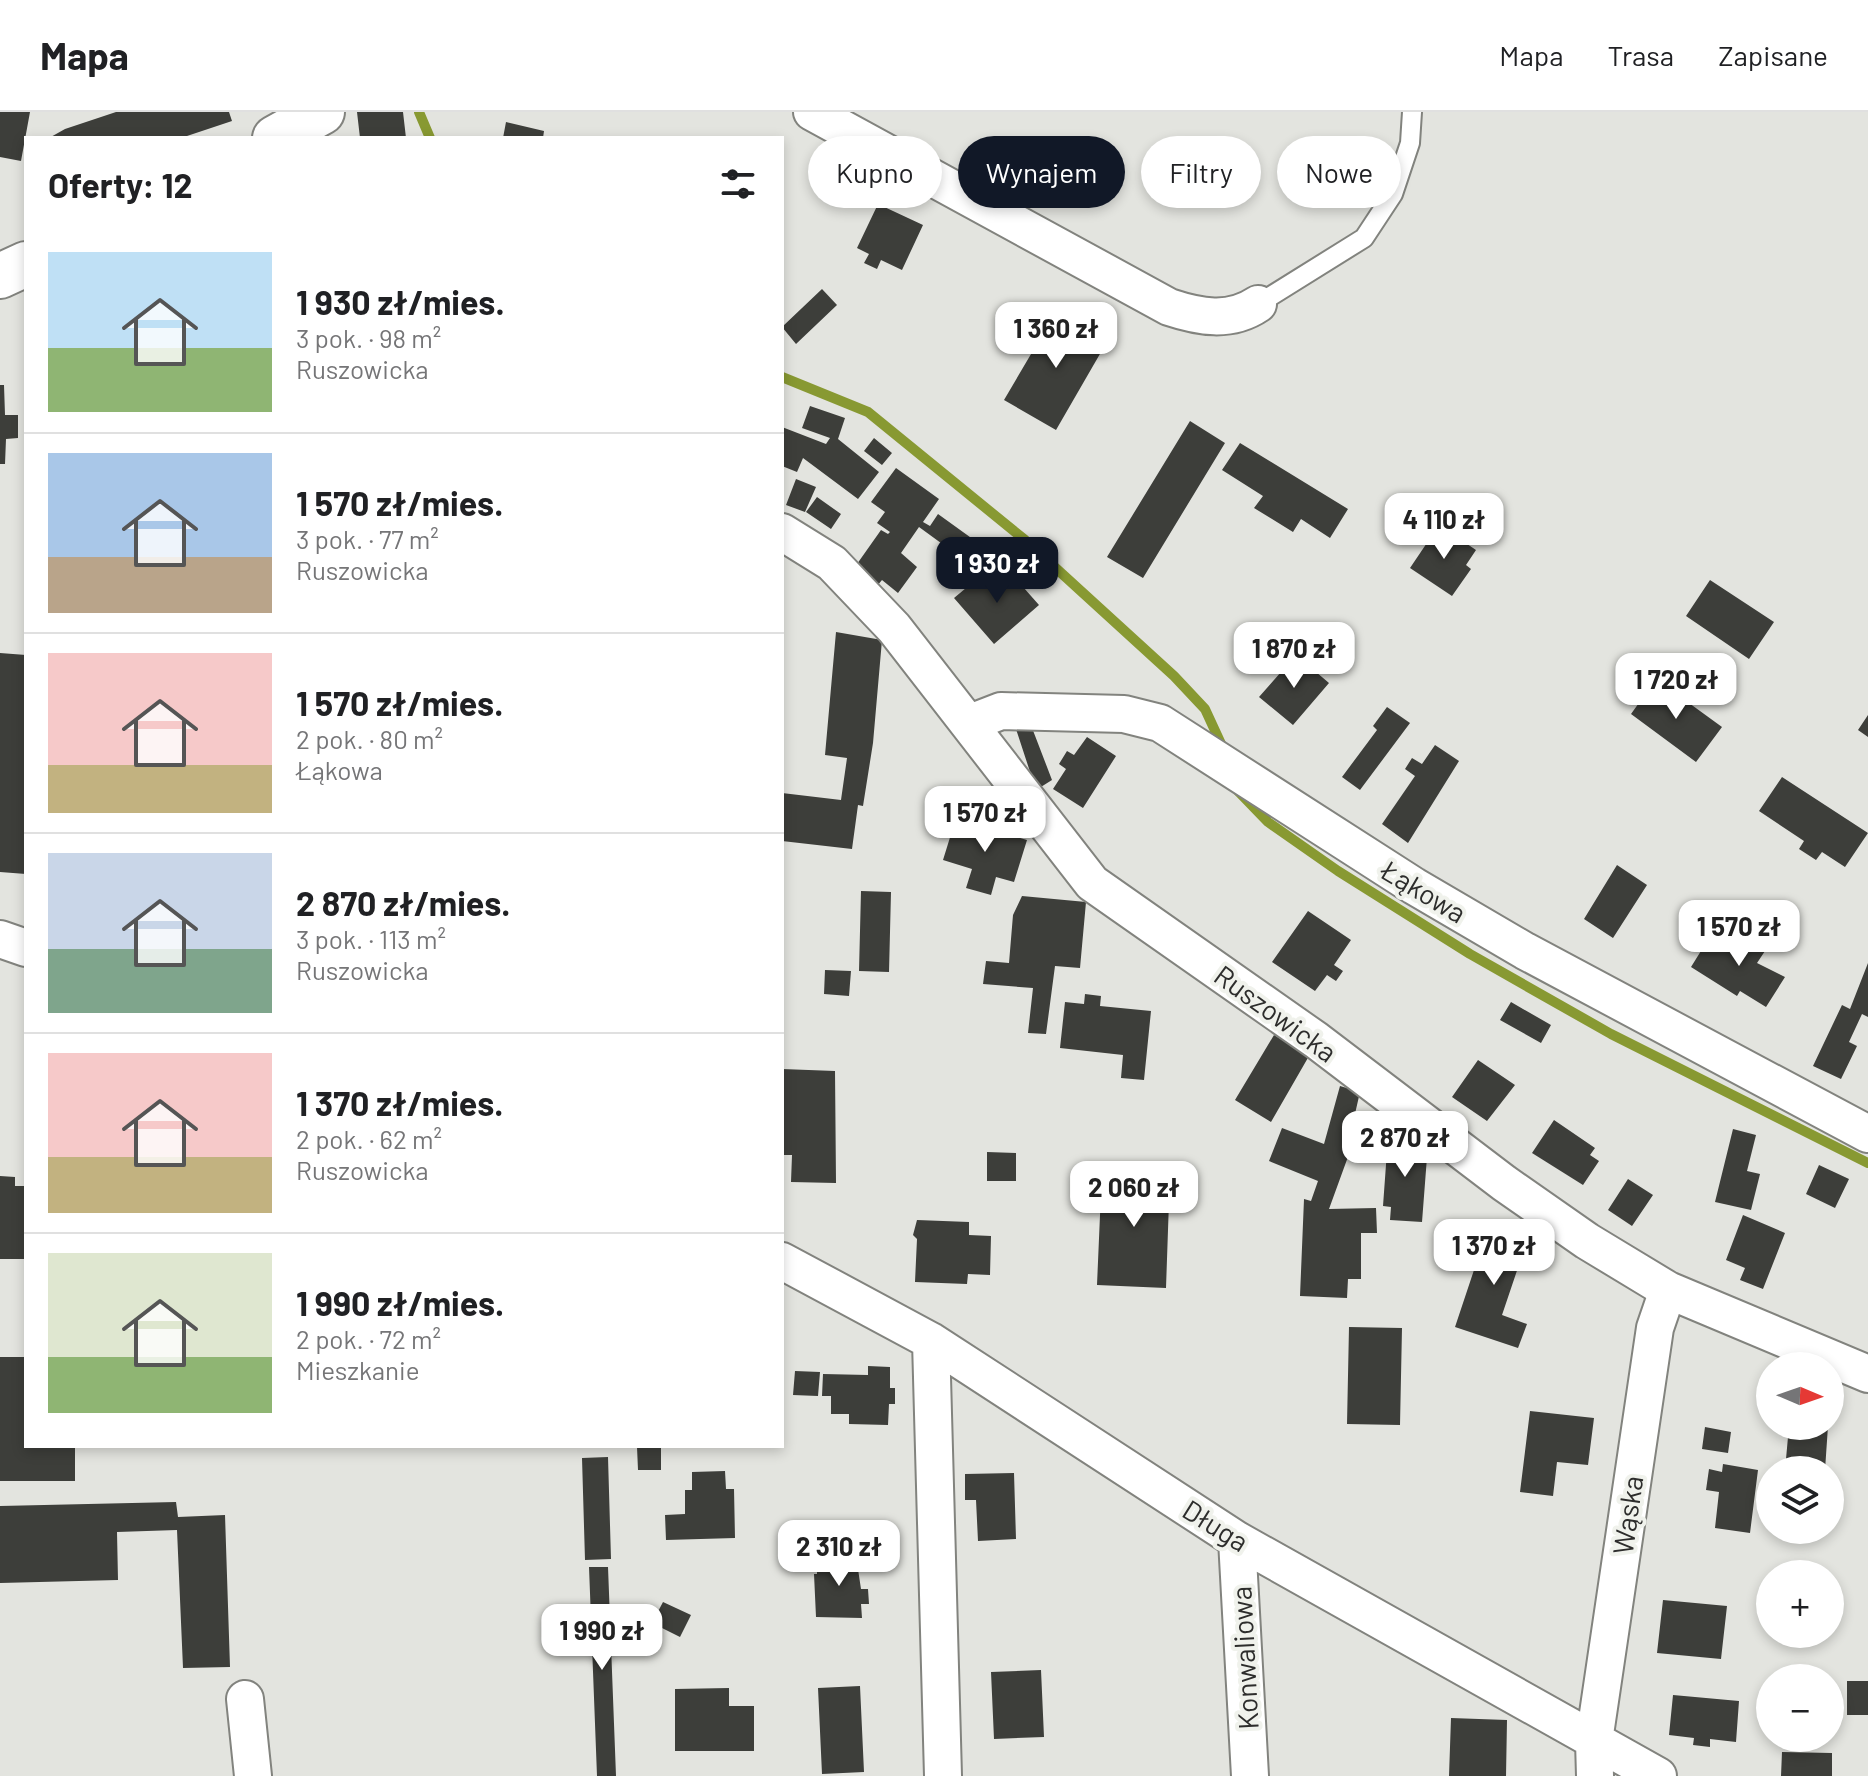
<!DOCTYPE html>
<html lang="pl">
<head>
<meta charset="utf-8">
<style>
  :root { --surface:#fff; --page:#f6f6f6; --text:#202124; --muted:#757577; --line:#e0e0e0; --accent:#111827 }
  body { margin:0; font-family:Barlow,sans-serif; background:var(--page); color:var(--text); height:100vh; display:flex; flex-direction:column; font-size:30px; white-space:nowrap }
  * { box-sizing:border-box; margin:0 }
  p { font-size:26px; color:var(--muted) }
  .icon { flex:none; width:44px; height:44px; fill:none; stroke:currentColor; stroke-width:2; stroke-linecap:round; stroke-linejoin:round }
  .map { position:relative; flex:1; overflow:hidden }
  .details { position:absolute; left:24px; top:24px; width:760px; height:1312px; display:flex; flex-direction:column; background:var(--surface); border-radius:0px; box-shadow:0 4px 12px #0003 }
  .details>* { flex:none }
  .banner { position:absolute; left:808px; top:24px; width:760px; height:72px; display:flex; gap:16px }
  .needle { width:52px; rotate:92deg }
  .buttons { position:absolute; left:1756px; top:1240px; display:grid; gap:16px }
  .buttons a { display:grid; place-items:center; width:88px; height:88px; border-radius:50%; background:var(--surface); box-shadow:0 4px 12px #0003; font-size:40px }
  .price { position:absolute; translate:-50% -68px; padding:0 18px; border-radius:16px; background:#fff; color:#222; font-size:26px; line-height:52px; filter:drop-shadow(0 2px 4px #0008) }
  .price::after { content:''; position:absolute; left:50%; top:48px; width:24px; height:18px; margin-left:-12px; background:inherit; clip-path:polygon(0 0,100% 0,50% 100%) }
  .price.on { background:var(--accent); color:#fff }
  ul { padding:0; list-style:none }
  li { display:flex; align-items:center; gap:24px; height:200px; padding:0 24px }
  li+li { border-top:2px solid var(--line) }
  li span { display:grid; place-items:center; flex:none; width:224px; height:160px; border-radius:0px; color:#555 }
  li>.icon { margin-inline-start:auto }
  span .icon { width:96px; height:96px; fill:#fffc; stroke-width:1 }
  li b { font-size:34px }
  h2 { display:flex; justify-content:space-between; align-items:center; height:96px; padding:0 24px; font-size:34px }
  .pill { padding:0 28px; border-radius:36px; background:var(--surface); box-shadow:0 4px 12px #0003; font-size:28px; line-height:72px }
  .pill.on { background:var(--accent); color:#fff }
  header { display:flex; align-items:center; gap:48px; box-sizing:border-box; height:112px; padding:0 40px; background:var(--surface); border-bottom:2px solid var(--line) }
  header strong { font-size:38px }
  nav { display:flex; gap:44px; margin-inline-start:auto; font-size:28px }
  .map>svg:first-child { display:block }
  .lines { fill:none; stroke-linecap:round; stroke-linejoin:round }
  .stream { stroke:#889932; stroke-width:10 }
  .building { fill:#3d3e3a }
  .service-casing { stroke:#82837e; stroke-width:22 }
  .minor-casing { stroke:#82837e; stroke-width:40 }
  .tertiary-casing { stroke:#82837e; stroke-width:48 }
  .service { stroke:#fff; stroke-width:18 }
  .minor { stroke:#fff; stroke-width:36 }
  .tertiary { stroke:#fff; stroke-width:44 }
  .labels { text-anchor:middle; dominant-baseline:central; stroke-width:8; stroke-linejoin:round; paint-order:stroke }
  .street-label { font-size:28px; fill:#2d2d2c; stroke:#f0f2ec }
</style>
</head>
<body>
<header>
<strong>Mapa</strong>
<nav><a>Mapa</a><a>Trasa</a><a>Zapisane</a></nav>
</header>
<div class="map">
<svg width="1868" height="1664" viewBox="0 0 1868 1664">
  <rect width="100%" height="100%" fill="#e3e4df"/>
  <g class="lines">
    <path class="stream" d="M419,0L430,26
      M782,265L868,300L1025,428L1174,564L1205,597L1223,636
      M1238,679L1268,710L1338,759L1470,842L1611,922L1868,1051"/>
  </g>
  <path class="building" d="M0,0H30L21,49L0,45Z
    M116,0H229L232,9L181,26H49L65,17Z
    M357,0H403L406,26H360Z
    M506,10L544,19L543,26H503Z
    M878,92L923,113L902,158L881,148L877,157L864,151L869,142L857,136Z
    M822,177L837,193L796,232L782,215Z
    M1057,198L1108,228L1056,318L1004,288Z
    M0,273H4L5,303H18V326L6,327L5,352H0Z
    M810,294L845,306L838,327L879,360L858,387L803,346L797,360L782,354V315L826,332L830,326L802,316Z
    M1190,309L1225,331L1143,466L1107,445Z
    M874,326L892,341L882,353L864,339Z
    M1240,331L1348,397L1330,426L1301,407L1293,420L1254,396L1263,384L1222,358Z
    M896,356L939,387L923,410L930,414L938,402L981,433L967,450L919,415L901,441L917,455L898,481L882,468L877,474L857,452L881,418L888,422L890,420L877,411L885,400L871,390Z
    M796,367L816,375L805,400L786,393Z
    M817,385L841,402L831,417L806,400Z
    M1439,413L1476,438L1466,453L1471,457L1452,484L1410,456Z
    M1008,458L1039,493L994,532L954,486L978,466L987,476Z
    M1710,468L1774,510L1749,547L1686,504Z
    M836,520L882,528L873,631L863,694L858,693L852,737L782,729V681L841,688L847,646L825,643Z
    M0,541L26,543V762L0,760Z
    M1296,543L1329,571L1293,613L1259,585Z
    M1656,567L1722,615L1696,650L1631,602Z
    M1387,595L1410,611L1360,678L1342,665L1377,618L1373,614Z
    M1868,603V625L1858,618Z
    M1029,608L1052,668L1036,678L1014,611Z
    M1087,625L1116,644L1083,696L1053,677L1066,657L1059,652L1067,639L1074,643Z
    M1435,633L1459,649L1408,731L1382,712L1415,664L1405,657L1412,646L1422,652Z
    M1782,665L1868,721L1845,755L1822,740L1816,748L1799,737L1804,729L1759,699Z
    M956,706L987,716L989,711L998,713L996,719L1027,728L1014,770L996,765L991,783L966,776L972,757L943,748Z
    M1617,753L1647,773L1613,826L1584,807Z
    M861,779L891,780L889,860L859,859Z
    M1022,784L1086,790L1080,856L1055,854L1046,922L1028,921L1033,876L983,872L986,849L1009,851L1013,803Z
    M1308,799L1351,828L1334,853L1343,859L1336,869L1327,863L1315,879L1272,850Z
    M1737,818L1767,836L1757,851L1785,865L1766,895L1740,879L1737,884L1691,855L1709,826L1718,832L1726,828L1731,830Z
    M1868,851V905L1862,902L1849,930L1857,934L1841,967L1813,954L1842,893L1850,897Z
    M825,858L851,859L849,884L824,882Z
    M1085,882L1101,884L1100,894L1151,899L1144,968L1121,966L1123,943L1060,936L1065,890L1084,892Z
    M1511,890L1551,913L1541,931L1500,908Z
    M1274,923L1309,944L1271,1010L1235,988Z
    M1478,948L1515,973L1487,1009L1452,985Z
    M782,957L835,959L836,1071L791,1070L792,1043H782Z
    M1340,974L1360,980L1346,1041L1349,1042L1329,1097L1376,1096L1377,1121H1361V1167H1348L1347,1186L1300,1184L1304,1087L1311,1089L1318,1069L1269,1049L1282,1016L1324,1032Z
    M1554,1008L1595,1036L1590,1043L1599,1049L1583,1073L1532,1041Z
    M1733,1017L1756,1023L1747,1059L1760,1062L1751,1098L1715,1090Z
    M1388,1025L1428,1032L1422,1110L1390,1108L1391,1095L1383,1094Z
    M987,1040L1016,1041V1069H987Z
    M1819,1053L1849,1067L1835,1096L1806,1082Z
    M1102,1057L1170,1060L1166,1176L1097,1173Z
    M0,1064L15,1065V1074H26V1147H0Z
    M1628,1067L1653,1083L1632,1114L1608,1098Z
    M1743,1103L1785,1121L1763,1177L1740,1168L1745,1156L1726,1148Z
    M917,1108L969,1110V1123L991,1124L990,1163L968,1162L967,1172L915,1170L917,1127L913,1123Z
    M1490,1110L1529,1123L1502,1203L1527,1212L1518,1236L1455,1215Z
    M1349,1215L1402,1216L1400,1313L1347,1312Z
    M0,1245H26V1334H75V1369H0Z
    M868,1254L890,1255V1276H895V1292H889L888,1313L849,1312V1302H831V1284H822L823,1262L868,1263Z
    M795,1259L820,1260L818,1284L793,1283Z
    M1530,1299L1594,1306L1588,1353L1557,1350L1553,1384L1520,1380Z
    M1789,1314H1828L1825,1358H1785Z
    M1705,1315L1731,1320L1728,1341L1702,1337Z
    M637,1335H661V1358H638Z
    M608,1345L611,1447L585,1448L582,1346Z
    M1723,1352L1758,1358L1750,1421L1715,1416L1719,1380L1706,1378L1709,1357L1722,1360Z
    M725,1359L726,1377H734L735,1426L666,1428L665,1403L685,1402V1378H692V1360Z
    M1014,1361L1016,1427L978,1429L976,1388H965V1362Z
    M176,1390L178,1405L225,1403L230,1555L183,1556L177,1418L117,1420L118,1468L0,1471V1394Z
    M806,1412H840L839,1430H806Z
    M856,1444L861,1477H868L869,1492H861L862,1506L816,1505L814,1462H817V1446Z
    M589,1455H608L616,1664H597Z
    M1663,1488L1727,1494L1721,1547L1657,1541Z
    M663,1490L691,1503L680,1525L652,1511Z
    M1041,1558L1044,1625L994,1627L991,1560Z
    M1847,1569H1868V1603H1847Z
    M860,1574L864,1660L822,1662L818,1576Z
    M729,1576V1594H754V1639H675V1577Z
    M1673,1583L1739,1589L1736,1630L1710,1627V1635L1693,1633L1694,1626L1669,1623Z
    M1451,1606L1507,1608L1506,1664H1449Z
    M1782,1640L1832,1641V1664H1781Z"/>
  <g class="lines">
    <defs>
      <path id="service" d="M1258,192L1364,126L1393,82L1410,31L1412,0"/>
      <path id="minor" d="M812,0L1169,195C1199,205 1230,211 1258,192
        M782,420L832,451L894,516L1092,771L1316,928L1504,1071L1587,1129L1668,1178L1868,1262
        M970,611L1001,599L1124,602L1160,611L1414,774L1525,839L1868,1022
        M0,827L26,836
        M782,1149L931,1229L1237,1428L1658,1664
        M931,1229L943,1664
        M1237,1428L1250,1664
        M245,1587L253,1664
        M1595,1664L1594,1629L1655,1216L1668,1178"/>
      <path id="tertiary" d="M275,26L322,0
        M0,164L26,152"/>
    </defs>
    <use href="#service" class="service-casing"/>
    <use href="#minor" class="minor-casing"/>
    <use href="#tertiary" class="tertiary-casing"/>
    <use href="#service" class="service"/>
    <use href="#minor" class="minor"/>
    <use href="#tertiary" class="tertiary"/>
  </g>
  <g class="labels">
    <g class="street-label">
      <text transform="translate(1424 779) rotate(31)">Łąkowa</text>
      <text transform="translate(1276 901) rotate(36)">Ruszowicka</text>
      <text transform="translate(1627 1403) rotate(-82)">Wąska</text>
      <text transform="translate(1216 1413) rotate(32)">Długa</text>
      <text transform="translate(1244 1546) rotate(-93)">Konwaliowa</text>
    </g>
  </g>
</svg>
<div class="buttons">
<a><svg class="needle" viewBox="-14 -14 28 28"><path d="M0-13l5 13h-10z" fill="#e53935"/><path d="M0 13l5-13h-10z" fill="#757577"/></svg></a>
<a><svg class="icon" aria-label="layers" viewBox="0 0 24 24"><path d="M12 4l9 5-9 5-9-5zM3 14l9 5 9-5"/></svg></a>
<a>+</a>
<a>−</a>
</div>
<b class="price" style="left:1056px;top:258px">1 360 zł</b>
<b class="price" style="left:1444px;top:449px">4 110 zł</b>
<b class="price on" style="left:997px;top:493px">1 930 zł</b>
<b class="price" style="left:1294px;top:578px">1 870 zł</b>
<b class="price" style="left:1676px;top:609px">1 720 zł</b>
<b class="price" style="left:985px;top:742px">1 570 zł</b>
<b class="price" style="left:1739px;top:856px">1 570 zł</b>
<b class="price" style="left:1405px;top:1067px">2 870 zł</b>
<b class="price" style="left:1134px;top:1117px">2 060 zł</b>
<b class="price" style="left:1494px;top:1175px">1 370 zł</b>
<b class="price" style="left:839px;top:1476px">2 310 zł</b>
<b class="price" style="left:602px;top:1560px">1 990 zł</b>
<div class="banner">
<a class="pill">Kupno</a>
<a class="pill on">Wynajem</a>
<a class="pill">Filtry</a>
<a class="pill">Nowe</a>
</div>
<section class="details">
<h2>Oferty: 12<svg class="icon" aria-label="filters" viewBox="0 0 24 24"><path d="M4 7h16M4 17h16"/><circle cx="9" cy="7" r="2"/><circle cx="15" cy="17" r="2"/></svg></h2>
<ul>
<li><span style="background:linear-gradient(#bfe0f5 60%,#8fb573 0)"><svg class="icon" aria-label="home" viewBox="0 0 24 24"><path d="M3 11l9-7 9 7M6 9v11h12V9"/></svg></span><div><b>1 930 zł/mies.</b><p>3 pok. · 98 m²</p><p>Ruszowicka</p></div></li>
<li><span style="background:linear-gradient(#a9c7e8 65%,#b9a48a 0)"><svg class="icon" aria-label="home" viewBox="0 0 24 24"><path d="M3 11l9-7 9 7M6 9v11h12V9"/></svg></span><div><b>1 570 zł/mies.</b><p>3 pok. · 77 m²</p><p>Ruszowicka</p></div></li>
<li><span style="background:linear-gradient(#f6c9c9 70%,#c2b280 0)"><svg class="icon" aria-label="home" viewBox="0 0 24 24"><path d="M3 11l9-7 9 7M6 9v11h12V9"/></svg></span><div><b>1 570 zł/mies.</b><p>2 pok. · 80 m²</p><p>Łąkowa</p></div></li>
<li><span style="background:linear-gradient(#c9d6e8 60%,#7fa58c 0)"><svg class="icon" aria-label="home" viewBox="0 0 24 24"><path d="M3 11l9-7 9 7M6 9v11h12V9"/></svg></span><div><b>2 870 zł/mies.</b><p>3 pok. · 113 m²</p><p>Ruszowicka</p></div></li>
<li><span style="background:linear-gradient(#f6c9c9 65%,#c2b280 0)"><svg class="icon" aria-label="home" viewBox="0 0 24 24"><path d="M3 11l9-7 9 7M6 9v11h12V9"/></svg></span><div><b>1 370 zł/mies.</b><p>2 pok. · 62 m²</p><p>Ruszowicka</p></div></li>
<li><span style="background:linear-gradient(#dfe7d0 65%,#8fb573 0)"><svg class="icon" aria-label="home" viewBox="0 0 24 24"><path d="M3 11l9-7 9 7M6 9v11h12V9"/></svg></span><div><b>1 990 zł/mies.</b><p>2 pok. · 72 m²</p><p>Mieszkanie</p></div></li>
</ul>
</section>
</div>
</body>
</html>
